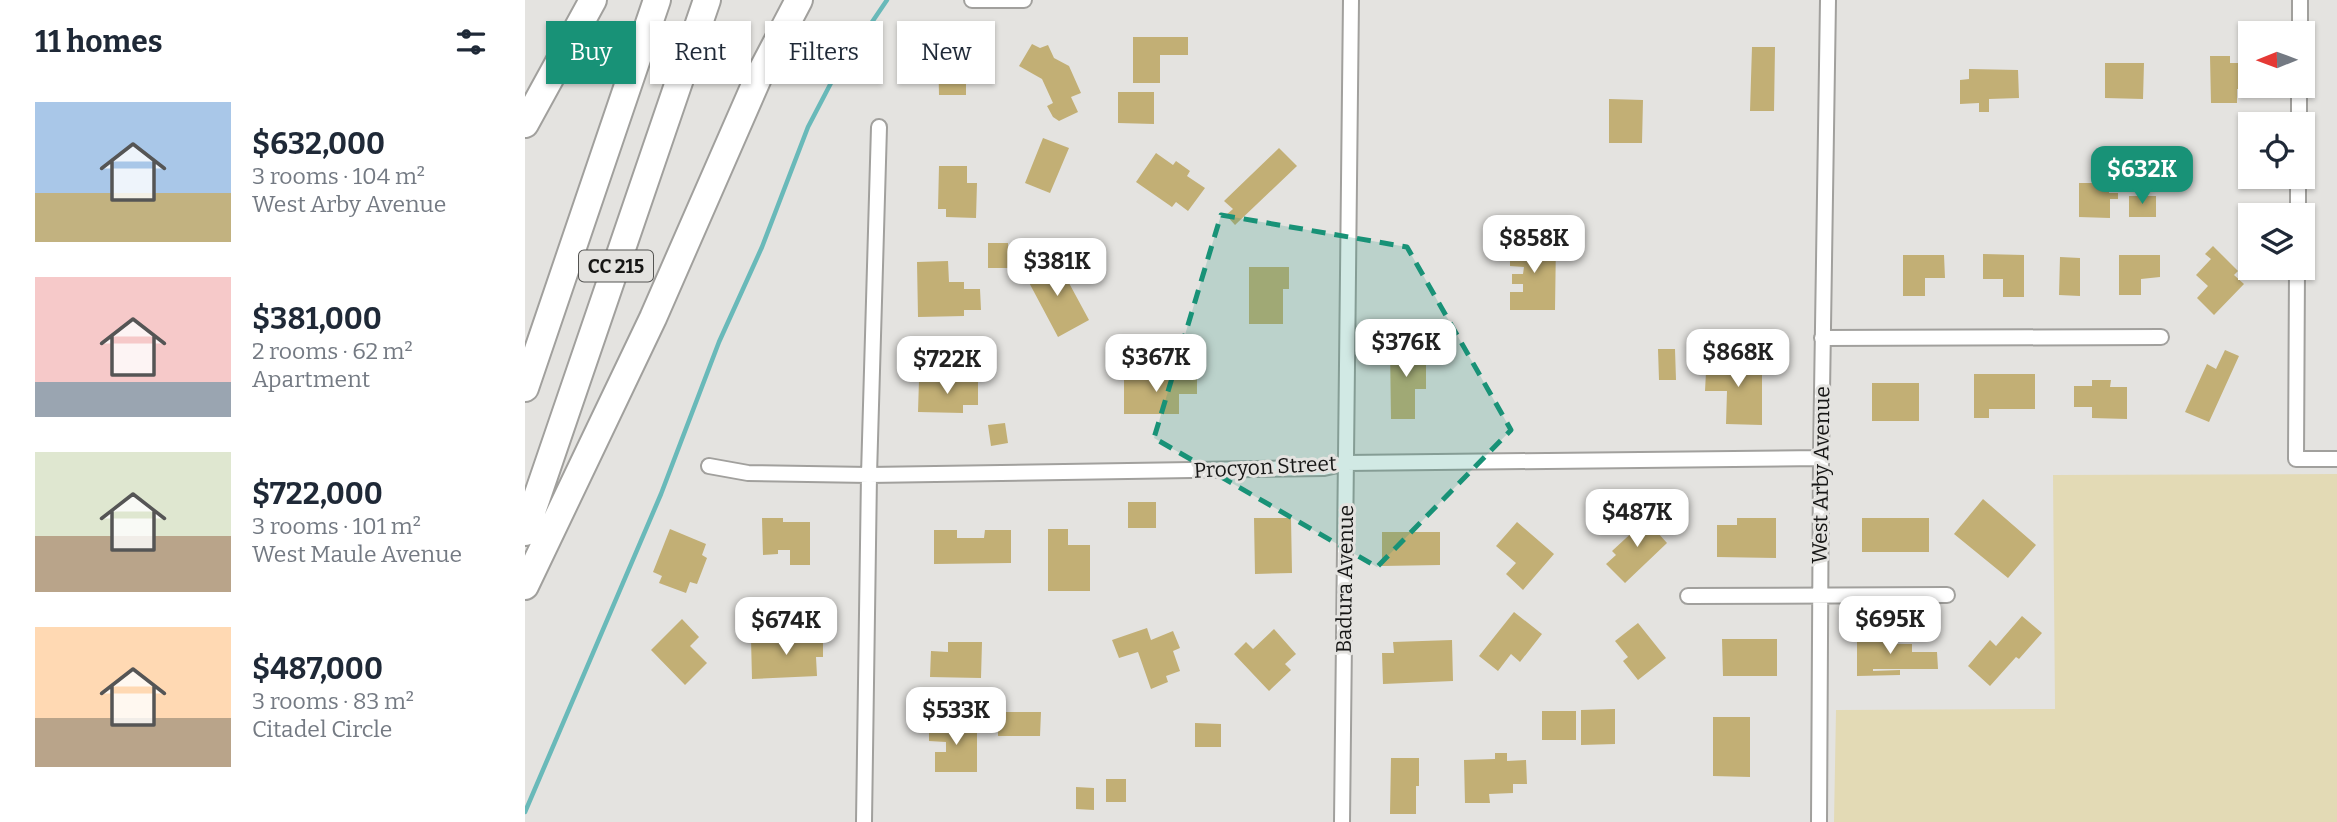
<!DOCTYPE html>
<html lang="en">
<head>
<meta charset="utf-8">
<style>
  :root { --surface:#fff; --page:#f2f2f3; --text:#1f2937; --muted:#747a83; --accent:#189277 }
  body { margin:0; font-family:Bitter,serif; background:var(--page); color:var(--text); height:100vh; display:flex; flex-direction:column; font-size:26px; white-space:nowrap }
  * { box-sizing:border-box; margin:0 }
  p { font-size:23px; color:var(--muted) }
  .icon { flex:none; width:38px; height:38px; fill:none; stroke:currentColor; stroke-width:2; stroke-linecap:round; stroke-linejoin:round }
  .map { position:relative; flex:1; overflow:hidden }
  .drawer { display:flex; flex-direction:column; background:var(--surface); width:525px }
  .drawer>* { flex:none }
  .guide { position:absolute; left:21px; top:21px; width:665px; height:63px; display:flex; gap:14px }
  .needle { width:46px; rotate:269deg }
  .tools { position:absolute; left:1713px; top:21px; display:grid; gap:14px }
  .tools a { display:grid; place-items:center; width:77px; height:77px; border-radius:0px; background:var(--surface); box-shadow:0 2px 5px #0004; font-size:35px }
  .price { position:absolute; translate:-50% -60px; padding:0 16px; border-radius:14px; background:#fff; color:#222; font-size:23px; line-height:46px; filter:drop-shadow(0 2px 4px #0008) }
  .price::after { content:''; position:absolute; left:50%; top:42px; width:21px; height:16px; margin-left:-10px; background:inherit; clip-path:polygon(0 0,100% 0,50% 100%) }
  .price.on { background:var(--accent); color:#fff }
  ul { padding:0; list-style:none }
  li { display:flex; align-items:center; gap:21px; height:175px; padding:0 35px }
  li span { display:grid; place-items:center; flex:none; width:196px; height:140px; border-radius:0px; color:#555 }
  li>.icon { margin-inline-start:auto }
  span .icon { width:84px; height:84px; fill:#fffc; stroke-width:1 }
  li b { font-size:30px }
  h2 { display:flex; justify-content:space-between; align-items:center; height:84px; padding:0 35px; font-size:30px }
  .chip { padding:0 24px; border-radius:0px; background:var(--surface); box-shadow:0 2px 5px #0004; font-size:24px; line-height:63px }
  .chip.on { background:var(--accent); color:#fff }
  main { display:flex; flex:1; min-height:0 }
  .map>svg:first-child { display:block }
  .sand { fill:#e3dab5 }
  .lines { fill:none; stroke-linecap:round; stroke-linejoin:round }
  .stream { stroke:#69b9b9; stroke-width:4.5 }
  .building { fill:#c2af75 }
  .street-casing { stroke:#a1a09d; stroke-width:18 }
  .highway-casing { stroke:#a1a09d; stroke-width:30 }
  .street { stroke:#fff; stroke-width:14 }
  .highway { stroke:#fff; stroke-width:26 }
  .marked { fill:#189277; fill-opacity:0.2; stroke:#189277; stroke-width:5; stroke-dasharray:14 9; stroke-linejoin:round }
  .labels { text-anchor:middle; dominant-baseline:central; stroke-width:6; stroke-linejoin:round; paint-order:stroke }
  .shield { fill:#e4e3e0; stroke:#545452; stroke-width:2 }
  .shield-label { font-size:19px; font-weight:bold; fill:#161615 }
  .street-label { font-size:21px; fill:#161615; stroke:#e4e3e0 }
</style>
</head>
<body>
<main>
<section class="drawer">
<h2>11 homes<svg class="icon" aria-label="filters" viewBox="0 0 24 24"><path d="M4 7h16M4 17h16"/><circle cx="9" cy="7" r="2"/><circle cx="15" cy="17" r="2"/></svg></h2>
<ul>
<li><span style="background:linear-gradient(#a9c7e8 65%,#c2b280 0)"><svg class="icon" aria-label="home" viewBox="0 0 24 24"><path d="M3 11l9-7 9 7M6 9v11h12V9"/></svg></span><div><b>$632,000</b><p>3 rooms · 104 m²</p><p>West Arby Avenue</p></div></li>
<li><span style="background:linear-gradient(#f6c9c9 75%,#9aa5b1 0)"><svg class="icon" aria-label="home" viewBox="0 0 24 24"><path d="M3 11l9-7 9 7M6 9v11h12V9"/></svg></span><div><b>$381,000</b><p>2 rooms · 62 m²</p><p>Apartment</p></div></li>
<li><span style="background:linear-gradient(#dfe7d0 60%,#b9a48a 0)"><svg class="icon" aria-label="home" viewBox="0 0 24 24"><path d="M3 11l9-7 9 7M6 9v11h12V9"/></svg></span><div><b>$722,000</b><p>3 rooms · 101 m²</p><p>West Maule Avenue</p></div></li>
<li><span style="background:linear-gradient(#ffd9b3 65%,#b9a48a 0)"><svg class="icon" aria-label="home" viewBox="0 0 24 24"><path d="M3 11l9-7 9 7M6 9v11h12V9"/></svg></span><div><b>$487,000</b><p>3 rooms · 83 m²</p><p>Citadel Circle</p></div></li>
</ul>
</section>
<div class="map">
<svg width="1812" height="822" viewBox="0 0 1812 822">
  <rect width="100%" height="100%" fill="#e4e3e0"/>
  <path class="sand" d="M1812,474V822H1309L1311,710L1530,709L1528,475Z"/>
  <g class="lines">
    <path class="stream" d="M0,812L136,494L194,342L237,247L283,127L307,81L362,0"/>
  </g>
  <path class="building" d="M608,37H663V55H635V83H608Z
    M507,44L515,48L523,45L529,58L544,66L556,93L546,97L553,112L534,121L528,117L522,106L528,103L517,79L494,66Z
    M1227,47H1250L1249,111H1225Z
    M469,48V82L454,83V76H441V95H414L413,49Z
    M1685,56H1705V63H1726V86H1731V89H1712V103H1686Z
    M1580,63H1619L1618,99L1580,98Z
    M1444,69L1493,70L1494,98L1464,99V112H1454V103L1435,104V80L1444,79Z
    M593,92H629V124L593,123Z
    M1084,99L1118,100L1117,143H1084Z
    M518,138L544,148L525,193L500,183Z
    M754,148L772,166L710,225L701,215L708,209L699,201Z
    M631,153L648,165L651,161L665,171L662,176L680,188L663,211L651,202L647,207L611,182Z
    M414,166H442V183H452L451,218L421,217V209H413Z
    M1554,183H1584V193H1593V199H1585V218L1554,217Z
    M1604,196H1631V217H1604Z
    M985,240L1031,241L1030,310H985V292H998V284H987V274H998L999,267L985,266Z
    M463,243H483V268H463Z
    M1688,246L1713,271L1709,275L1719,284L1689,315L1672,298L1683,286L1671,275L1686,259L1680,254Z
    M1458,254L1499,255V297H1478V279H1458Z
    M1378,255H1419L1420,278H1400V296H1378Z
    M1594,255H1635V277L1616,279V295H1594Z
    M1535,257L1555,258V296L1534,295Z
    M531,259L564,320L533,337L500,275Z
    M423,261L424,282H439V289H455L456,310H439V316L393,317L392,262Z
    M724,267H764V289H758V324H724Z
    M865,346H901V389H890V419H866Z
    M1133,349H1150L1151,380H1134Z
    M1194,349H1214V372H1237V425L1201,424L1202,391H1180L1181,372L1193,373Z
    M1700,350L1714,356L1684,422L1660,412L1682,364L1691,369Z
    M1449,374H1510V409H1464V418H1449Z
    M599,376H672V394H654V414H599Z
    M394,380L453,381V405H438V413L393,412Z
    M1567,380H1586L1585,387H1602V419L1567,418V407H1549V386H1567Z
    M1347,383H1394V421H1347Z
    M480,423L483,443L466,446L463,425Z
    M1458,499L1511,545L1483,578L1429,534Z
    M603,502H631V528H603Z
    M1126,515L1138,528L1133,533L1142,543L1100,583L1081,564L1091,555L1087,551Z
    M237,518H258V522H285V565H265V550H253V554L238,555Z
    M729,518H766L767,573L730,574Z
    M1212,518H1251V558L1192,557V525H1212Z
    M1337,518H1404V552H1337Z
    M992,522L1029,554L998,590L981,574L991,563L971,546Z
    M145,529L181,544L177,555L182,558L172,584L165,582L161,593L134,583L137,576L128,572Z
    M523,529H543V545H565V591H523Z
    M409,530H432V538H459L460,530H486V563L409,564Z
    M857,532H915V565L857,566Z
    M989,612L1017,634L995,662L986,654L973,671L954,656Z
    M1497,616L1517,633L1494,659L1491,657L1465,686L1443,666L1465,640L1471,646Z
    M157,619L174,637L165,646L182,663L160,685L126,650Z
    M1113,623L1141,658L1113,680L1098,661L1103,657L1090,641Z
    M622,628L626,640L648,631L655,648L648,651L655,671L641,676L643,682L626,689L613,652L594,658L587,640Z
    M749,629L771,654L760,664L766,670L744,691L709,654L721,642L728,649Z
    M1372,635V644H1387V652H1412L1413,669H1348V671L1375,670V675L1332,676V636Z
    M298,637V657H291L292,676L227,679L226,639Z
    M1197,639H1252V676H1198Z
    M927,640L928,681L858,684L857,653H869L868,642Z
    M423,642H457L456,678L405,677L406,651L423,652Z
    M1090,709V744L1056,745V710Z
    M1017,711H1051V740H1017Z
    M473,712H516L515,736H473Z
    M1188,717H1225V777L1188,776Z
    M404,723H452V772H410V752H421V742L404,741Z
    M670,723L696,724V747H670Z
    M970,753H982V761L1001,760L1002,784H988V793L964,794L965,803H940L939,760L970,759Z
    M866,758H894V786H891V814H865Z
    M581,779H601V802H581Z
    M551,787L569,788V810L551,809Z"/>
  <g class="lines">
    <defs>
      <path id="street" d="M447,0H499
        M1775,33V0
        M1774,124V86
        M1773,215V177
        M1772,268L1771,459H1812
        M1297,338L1636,337
        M184,466L223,473L344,475L799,468L821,463L1296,458
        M1163,596L1422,595
        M339,822L344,475L354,127
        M817,822L826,0
        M1294,822L1296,458L1303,0"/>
      <path id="highway" d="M0,124L68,0
        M0,388L132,0
        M0,532L182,0
        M0,586L128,318L233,78L274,0"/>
    </defs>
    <use href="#street" class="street-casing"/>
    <use href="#highway" class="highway-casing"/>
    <use href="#street" class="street"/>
    <use href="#highway" class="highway"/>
  </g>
  <path class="marked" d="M696,215L882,247L986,430L852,567L629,438Z"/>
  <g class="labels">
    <rect class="shield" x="54" y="250.5" width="74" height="31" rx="5"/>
    <g class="shield-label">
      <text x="91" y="266">CC 215</text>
    </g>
    <g class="street-label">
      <text transform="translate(740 467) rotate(-3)">Procyon Street</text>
      <text transform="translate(1296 475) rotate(-89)">West Arby Avenue</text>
      <text transform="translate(820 579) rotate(-89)">Badura Avenue</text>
    </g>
  </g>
</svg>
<div class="tools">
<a><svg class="needle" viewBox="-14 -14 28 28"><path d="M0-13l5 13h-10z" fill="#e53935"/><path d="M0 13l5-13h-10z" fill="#747a83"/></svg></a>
<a><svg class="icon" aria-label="locate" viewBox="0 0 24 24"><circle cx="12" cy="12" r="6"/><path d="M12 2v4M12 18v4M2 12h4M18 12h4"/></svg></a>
<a><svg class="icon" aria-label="layers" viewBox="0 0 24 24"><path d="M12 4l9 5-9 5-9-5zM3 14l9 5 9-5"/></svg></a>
</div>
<b class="price on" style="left:1617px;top:206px">$632K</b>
<b class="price" style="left:1009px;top:275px">$858K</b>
<b class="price" style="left:532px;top:298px">$381K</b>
<b class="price" style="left:881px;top:379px">$376K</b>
<b class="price" style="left:1213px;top:389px">$868K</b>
<b class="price" style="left:631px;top:394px">$367K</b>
<b class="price" style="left:422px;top:396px">$722K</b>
<b class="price" style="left:1112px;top:549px">$487K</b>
<b class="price" style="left:1365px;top:656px">$695K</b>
<b class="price" style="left:261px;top:657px">$674K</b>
<b class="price" style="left:431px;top:747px">$533K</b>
<div class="guide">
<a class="chip on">Buy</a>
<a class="chip">Rent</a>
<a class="chip">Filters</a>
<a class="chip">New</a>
</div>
</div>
</main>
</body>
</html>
